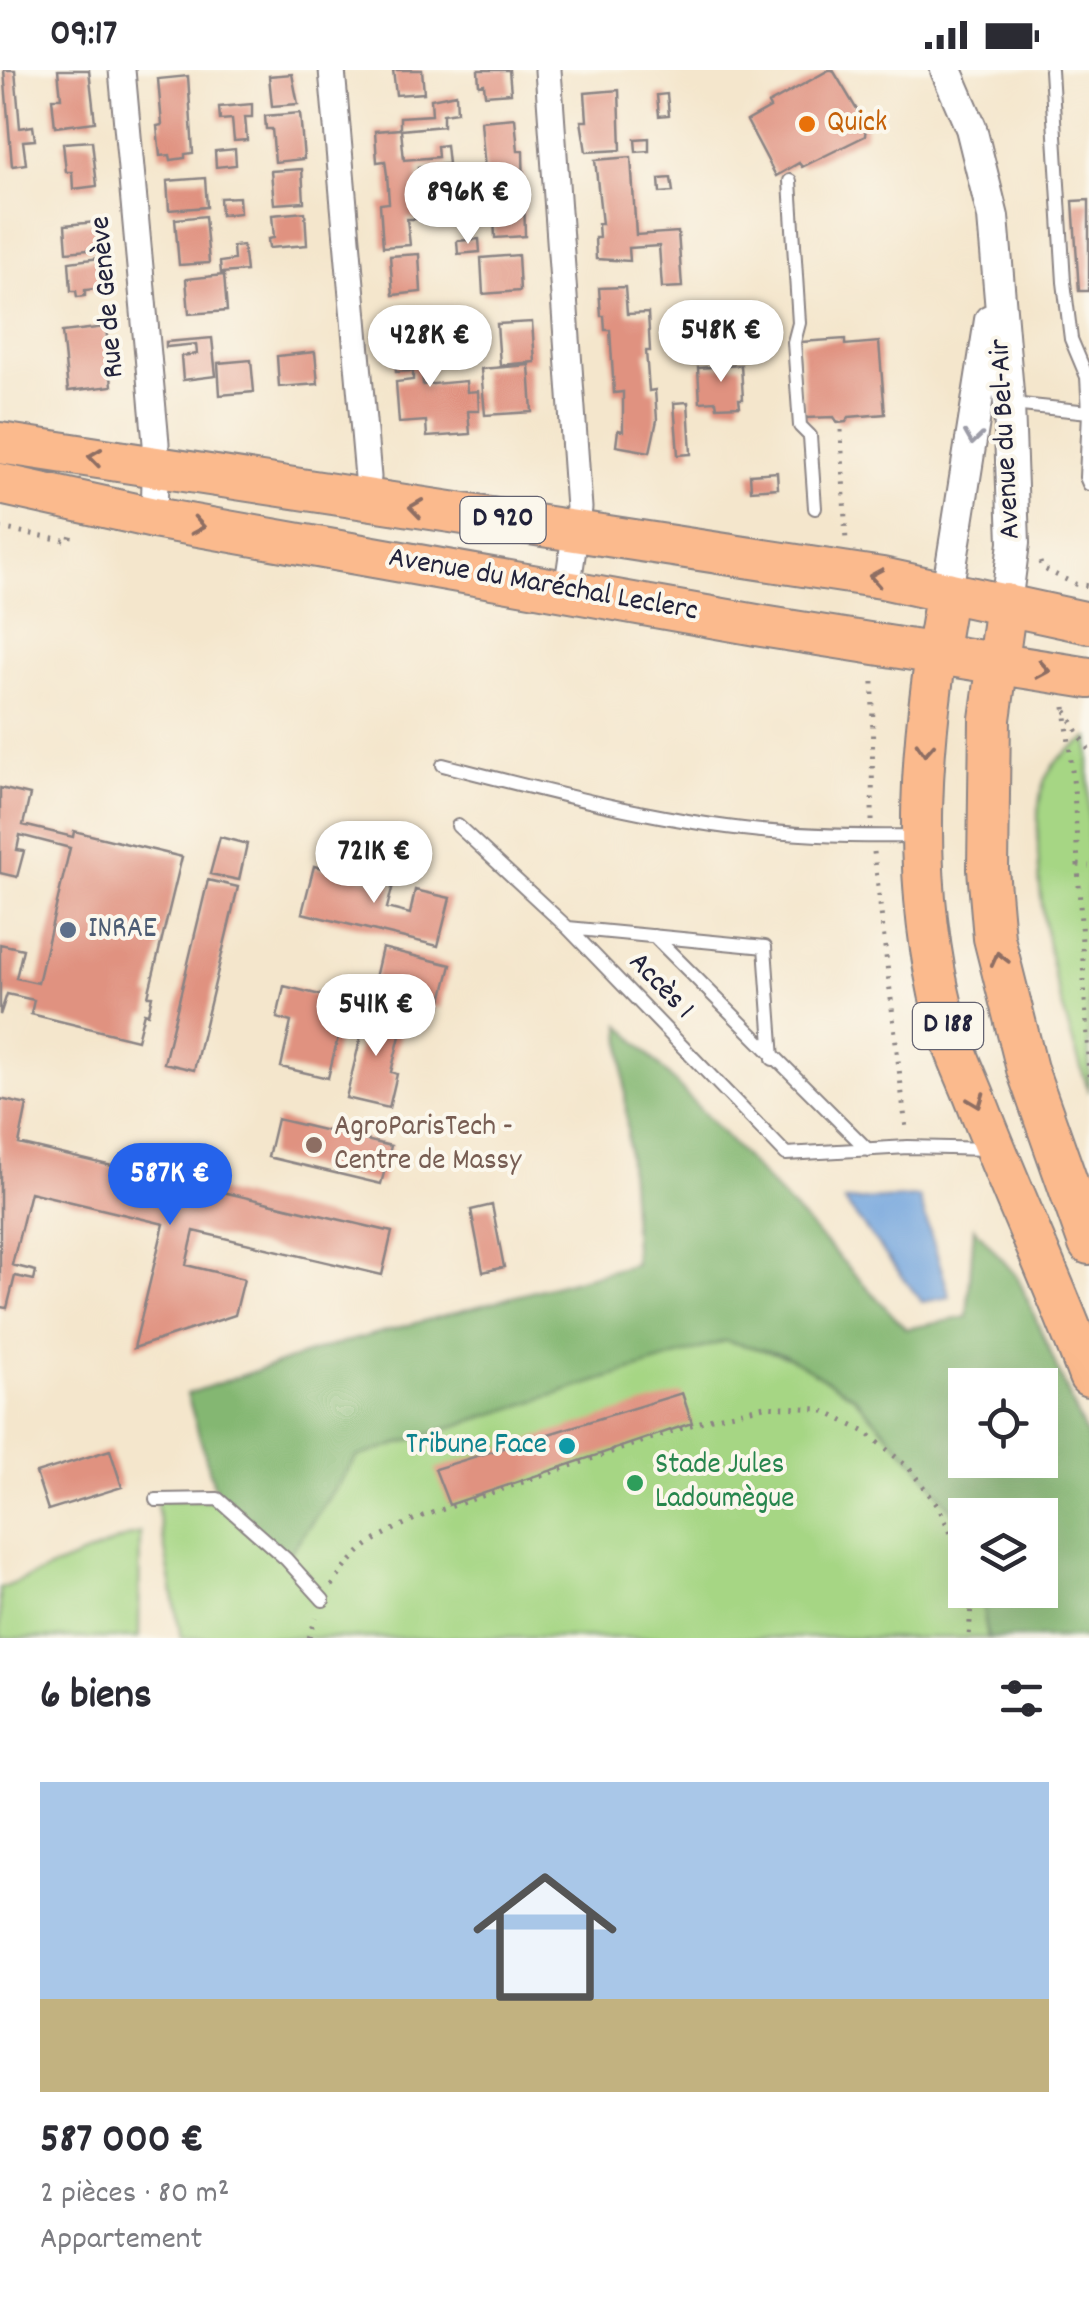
<!DOCTYPE html>
<html lang="fr">
<head>
<meta charset="utf-8">
<style>
  :root { --surface:#fff; --page:#f7f7f7; --text:#2b2b33; --muted:#7c7c81; --line:#e1e1e2; --accent:#2563eb }
  body { margin:0; font-family:Dekko,sans-serif; background:var(--page); color:var(--text); height:100vh; display:flex; flex-direction:column; font-size:38px; white-space:nowrap }
  * { box-sizing:border-box; margin:0 }
  p { font-size:32px; color:var(--muted) }
  .icon { flex:none; width:55px; height:55px; fill:none; stroke:currentColor; stroke-width:2; stroke-linecap:round; stroke-linejoin:round }
  .map { position:relative; height:1568px; overflow:hidden }
  .sheet { display:flex; flex-direction:column; background:var(--surface); flex:1 }
  .sheet>* { flex:none }
  .tools { position:absolute; left:948px; top:1298px; display:grid; gap:20px }
  .tools a { display:grid; place-items:center; width:110px; height:110px; border-radius:0px; background:var(--surface); box-shadow:0 10px 40px #0002; font-size:50px }
  .price { position:absolute; translate:-50% -85px; padding:0 22px; border-radius:35px; background:#fff; color:#222; font-size:32px; line-height:65px; filter:drop-shadow(0 2px 5px #0008) }
  .price::after { content:''; position:absolute; left:50%; top:60px; width:30px; height:22px; margin-left:-15px; background:inherit; clip-path:polygon(0 0,100% 0,50% 100%) }
  .price.on { background:var(--accent); color:#fff }
  ul { padding:0; list-style:none }
  li { display:grid; align-content:center; gap:20px; height:530px; padding:0 40px }
  li+li { border-top:2px solid var(--line) }
  li span { display:grid; place-items:center; height:310px; border-radius:0px; color:#555 }
  li>.icon { margin-inline-start:auto }
  span .icon { width:180px; height:180px; fill:#fffc; stroke-width:1 }
  li b { font-size:42px }
  h2 { display:flex; justify-content:space-between; align-items:center; height:120px; padding:0 40px; font-size:42px }
  .status { display:flex; justify-content:space-between; align-items:center; height:70px; padding:0 50px; background:var(--surface); direction:ltr }
  .status svg { height:28px; fill:currentColor }
  .map>svg:first-child { display:block }
  .green { fill:#a6d684; stroke:#647c60; stroke-width:2.5 }
  .forest { fill:#84b772; stroke:#536c56; stroke-width:2.5; fill-rule:evenodd }
  .water { fill:#72a4dd; stroke:#4a638c; stroke-width:2.5 }
  .building { fill:#e09280 }
  .lines { fill:none; stroke-linecap:round; stroke-linejoin:round }
  .service-casing { stroke:#8b8484; stroke-width:16 }
  .minor-casing { stroke:#8b8484; stroke-width:29 }
  .tertiary-casing { stroke:#8b8484; stroke-width:34 }
  .primary-casing { stroke:#8b8484; stroke-width:44 }
  .path { stroke:#8b8484; stroke-width:5; stroke-dasharray:2.5 8; stroke-linecap:butt }
  .service { stroke:#fff; stroke-width:12 }
  .minor { stroke:#fff; stroke-width:25 }
  .tertiary { stroke:#fff; stroke-width:30 }
  .primary { stroke:#fbba8d; stroke-width:40 }
  .oneway { stroke:#9c9ca7 }
  .oneway2 { stroke:#8e6e64 }
  .food-dot { fill:#e8710a; stroke:#fbf7ec; stroke-width:4 }
  .service-dot { fill:#5c6f8a; stroke:#fbf7ec; stroke-width:4 }
  .education-dot { fill:#8d6e63; stroke:#fbf7ec; stroke-width:4 }
  .culture-dot { fill:#0f9aa8; stroke:#fbf7ec; stroke-width:4 }
  .leisure-dot { fill:#2e9e5b; stroke:#fbf7ec; stroke-width:4 }
  .labels { text-anchor:middle; dominant-baseline:central; stroke-width:8; stroke-linejoin:round; paint-order:stroke }
  .shield { fill:#fbf7ec; stroke:#636270; stroke-width:2.5 }
  .shield-label { font-size:28px; font-weight:bold; fill:#22223b }
  .food-label { font-size:30px; fill:#c56008; stroke:#fbf7ec; text-anchor:start }
  .street-label { font-size:30px; fill:#22223b; stroke:#fbf7ec }
  .service-label { font-size:30px; fill:#4e5e75; stroke:#fbf7ec; text-anchor:start }
  .education-label { font-size:30px; fill:#785e54; stroke:#fbf7ec; text-anchor:start }
  .culture-label { font-size:30px; fill:#0d838f; stroke:#fbf7ec; text-anchor:end }
  .leisure-label { font-size:30px; fill:#27864d; stroke:#fbf7ec; text-anchor:start }
</style>
</head>
<body>
<div class="status"><b>09:17</b><svg viewBox="0 0 49 12"><path d="M0 12V9h3v3zM5 12V6h3v6zM10 12V3h3v9zM15 12V0h3v12zM26 1h20v11H26zM47 4h2v5h-2z"/></svg></div>
<div class="map">
<svg width="1089" height="1568" viewBox="0 0 1089 1568">
  <rect width="100%" height="100%" fill="#fbf7ec"/>
  <filter id="ink" filterUnits="userSpaceOnUse"><feTurbulence type="fractalNoise" baseFrequency=".01" numOctaves="2"/><feDisplacementMap in="SourceGraphic" scale="20" xChannelSelector="R" yChannelSelector="G"/><feConvolveMatrix kernelMatrix="1 2 1 2 8 2 1 2 1" color-interpolation-filters="sRGB"/></filter>
  <filter id="wash" filterUnits="userSpaceOnUse"><feTurbulence type="fractalNoise" baseFrequency=".0048" numOctaves="4" result="noise"/><feDisplacementMap in="SourceGraphic" scale="40" xChannelSelector="R" yChannelSelector="G"/><feGaussianBlur stdDeviation="2.25" result="paint"/><feColorMatrix in="noise" values="0 0 0 0 0 0 0 0 0 0 0 0 0 0 0 0 0 1.4 0 .05"/><feComposite in="paint" operator="in"/></filter>
  <g filter="url(#wash)">
    <rect width="100%" height="100%" fill="#f4e6cc"/>
    <path class="green" d="M1089,668V1022C1061,938 1041,874 1038,784C1038,759 1036,733 1045,709C1054,689 1071,678 1089,668Z
      M725,1270L789,1287L853,1326L918,1396L960,1450L965,1469V1520H980L988,1568H181L156,1430L218,1429L286,1488L357,1387Z
      M140,1462L139,1568H0V1519Z"/>
    <path class="forest" d="M621,955L906,1259L967,1247L974,1157L1018,1208L1089,1372V1568H988L980,1520H1040V1445H965V1469L960,1450L918,1396L853,1326L783,1284L725,1271L357,1387L286,1489L218,1429L187,1324L327,1277L635,1194ZM965,1315H1040V1390H965Z"/>
    <path class="water" d="M919,1127L950,1227L922,1232L844,1131Z"/>
    <g id="blocks">
      <path class="building" d="M4,0H15L20,58L33,56L35,70L23,71L26,94L12,96Z
        M58,0H89L95,52L55,57L52,28H61Z
        M393,0H422L424,23L396,25Z
        M478,0H509L511,23L485,25L484,14L479,15Z
        M829,0H833L866,55L865,66L802,97L799,93L776,106L747,51L770,38L768,34Z
        M292,4L298,34L272,36L269,6Z
        M188,6L193,83L185,84V88L171,90L170,85L160,86L157,56L162,55L158,9Z
        M619,20L621,80L586,82L581,51H587L585,23Z
        M456,24L457,42L443,44V56L401,60L404,90L438,87L437,76L446,75L448,94L418,97V149H407L410,175L383,177L380,134L389,133L387,105L385,91L377,92L375,61L400,59V47L432,45L431,29Z
        M667,24L669,45L659,46L657,25Z
        M252,34V47H245L247,70L234,71L232,49L220,50L219,37Z
        M300,43L304,89L275,92L272,59H266L265,46Z
        M515,48L518,81H523L525,166L495,168L494,146L480,147L479,126H487L481,51Z
        M649,68V81L636,82L635,69Z
        M92,71L97,116L73,119L72,102H66L63,73Z
        M235,79L236,95L216,97L215,81Z
        M631,87L636,165L678,162L682,217L662,218L659,176L629,178L630,191L596,189L595,168H599L598,154H602L595,90Z
        M302,99L304,132L274,134L271,101Z
        M205,108L207,137L169,140L167,111Z
        M671,108L673,122L660,123L659,109Z
        M239,127L240,143L221,145L220,128Z
        M1089,130V221H1079L1073,131Z
        M305,142L307,175L269,178L268,169L274,168L272,145Z
        M205,146L209,193L179,195L175,149Z
        M96,152L99,179L67,182L65,155Z
        M479,169L480,182L458,184L457,171Z
        M243,175L246,201L221,203L220,192L234,190L233,176Z
        M419,184L421,222L393,225L390,186Z
        M518,185L520,221L483,224L481,188Z
        M100,188L103,218L85,220V226L77,227L76,221H71L69,192Z
        M224,205L227,241L189,244L186,209Z
        M625,217L627,244L648,243L650,281H646L649,321L655,320L657,350L650,382L616,376L618,360L623,361V322L614,323L610,260H605L604,246H601L599,218Z
        M532,252L535,292L500,295L497,254Z
        M106,257L112,316L68,321L62,262Z
        M429,259L433,300L422,301L423,315L466,311L467,322L478,321L479,341H468L470,364L427,367L426,351L399,353L396,312L413,310V301L396,302L393,261Z
        M212,268L216,306L183,310L181,286L197,284L196,274L166,277V272Z
        M845,269V275L879,272L885,344L849,347L846,352L838,353L834,347L805,348L801,272Z
        M315,282L318,314L279,317L277,286Z
        M251,290L254,322L220,325L218,293Z
        M529,295L532,342L485,345L481,299Z
        M741,295L743,329H739L740,336L717,337L716,331L700,332L698,298Z
        M688,332L691,384L678,385L674,333Z
        M777,402L778,418L751,420L750,404Z
        M0,718L30,725L23,755L73,767L74,761L182,787L148,926H152L148,944L144,943L137,970L31,944L34,930L7,924L0,945V874L23,879L16,908L38,913L70,778L20,765L17,780L24,781L17,807L0,803Z
        M220,767L247,774L239,810L210,804Z
        M314,796L393,815L387,838L410,844L415,820L450,828L438,876L302,843Z
        M208,810L238,817L194,1000L164,993Z
        M382,878L451,895L440,938L372,921Z
        M284,916L352,933L345,964L339,963L328,1008L281,997L291,952L277,948Z
        M368,937L405,946L391,1002L397,1004L389,1038L346,1028Z
        M0,1029L27,1035L19,1074L392,1162L382,1205L194,1161L186,1195L244,1209L235,1245L134,1278L164,1154L30,1122L12,1195L36,1201L34,1210L15,1206L7,1238L0,1237Z
        M277,1049L391,1076L381,1114L268,1087Z
        M492,1135L504,1197L483,1202L471,1140Z
        M682,1323L692,1353L449,1435L435,1399Z
        M110,1380L122,1417L48,1440L36,1403Z"/>
    </g>
  </g>
  <g filter="url(#ink)">
    <use href="#blocks" fill-opacity="0" stroke="#8b8484" stroke-width="2.5"/>
    <g class="lines">
      <defs>
        <path id="service" d="M1051,0L1064,212L1071,269L1087,307L1089,342
          M790,111L799,253L794,272L800,356L810,366L815,438
          M1012,334L1089,342L1086,407L1089,414
          M443,695C542,720 642,747 743,759C801,766 861,767 919,766
          M458,756L568,858
          M654,866L868,1080
          M773,989L765,877L568,858L786,1084L908,1077L990,1079
          M156,1430L218,1429L286,1489L323,1530"/>
        <path id="minor" d="M122,0L156,373L154,448
          M332,0L368,407L365,430
          M548,0L579,438L567,520"/>
        <path id="tertiary" d="M946,0L971,58L993,147L1009,334L1014,473L1006,534
          M947,522L990,250"/>
        <path id="primary" d="M0,373L882,508L1089,553
          M0,414L154,448L762,556L1089,608
          M947,522C920,663 909,803 944,945C951,976 968,1008 979,1038C1014,1128 1055,1215 1089,1306
          M1006,534L990,649L988,799L994,868L1027,999L1089,1174"/>
      </defs>
      <use href="#service" class="service-casing"/>
      <use href="#minor" class="minor-casing"/>
      <use href="#tertiary" class="tertiary-casing"/>
      <use href="#primary" class="primary-casing"/>
      <path class="path" d="M841,360L846,473
        M0,458L69,471L72,460
        M1040,492L1042,498L1075,514L1089,516
        M1065,637L1074,718L1089,1007
        M1066,641L1089,681
        M872,751L873,607
        M874,782L906,1059
        M1078,795L1089,796
        M332,1516C358,1476 376,1468 417,1448L712,1348L764,1336L820,1339L867,1363L909,1398L938,1436L960,1482L965,1505
        M968,1520L971,1535L969,1568
        M309,1568L316,1548"/>
      <use href="#service" class="service"/>
      <use href="#minor" class="minor"/>
      <use href="#tertiary" class="tertiary"/>
      <use href="#primary" class="primary"/>
    </g>
    <defs><path id="oneway-chevron" d="M-2-3.5L2.5 0L-2 3.5" fill="none" stroke-width="1.6" stroke-linecap="round" stroke-linejoin="round" transform="scale(2.5)"/></defs>
    <use class="oneway" href="#oneway-chevron" transform="translate(973 368) rotate(98)"/>
    <g class="oneway2">
      <use href="#oneway-chevron" transform="translate(95 387) rotate(-172)"/>
      <use href="#oneway-chevron" transform="translate(416 438) rotate(-172)"/>
      <use href="#oneway-chevron" transform="translate(198 456) rotate(10)"/>
      <use href="#oneway-chevron" transform="translate(876 507) rotate(-170)"/>
      <use href="#oneway-chevron" transform="translate(1043 600) rotate(10)"/>
      <use href="#oneway-chevron" transform="translate(925 679) rotate(94)"/>
      <use href="#oneway-chevron" transform="translate(999 889) rotate(-104)"/>
      <use href="#oneway-chevron" transform="translate(977 1031) rotate(69)"/>
    </g>
  </g>
  <circle class="food-dot" cx="807" cy="54" r="10"/>
  <circle class="service-dot" cx="68" cy="860" r="10"/>
  <circle class="education-dot" cx="314" cy="1075" r="10"/>
  <circle class="culture-dot" cx="567" cy="1376" r="10"/>
  <circle class="leisure-dot" cx="635" cy="1413" r="10"/>
  <g class="labels">
    <g class="shield">
      <rect x="460.5" y="427" width="85" height="46" rx="8"/>
      <rect x="913" y="933" width="70" height="46" rx="8"/>
    </g>
    <g class="shield-label">
      <text x="503" y="450">D 920</text>
      <text x="948" y="956">D 188</text>
    </g>
    <g class="food-label">
      <text x="827" y="54">Quick</text>
    </g>
    <g class="street-label">
      <text transform="translate(109 227) rotate(-95)">Rue de Genève</text>
      <text transform="translate(1007 369) rotate(-93)">Avenue du Bel-Air</text>
      <text transform="translate(543 516) rotate(10)">Avenue du Maréchal Leclerc</text>
      <text transform="translate(660 917) rotate(46)">Accès 1</text>
    </g>
    <g class="service-label">
      <text x="88" y="860">INRAE</text>
    </g>
    <g class="education-label">
      <text x="334" y="1058">AgroParisTech -<tspan x="334" dy="34">Centre de Massy</tspan></text>
    </g>
    <g class="culture-label">
      <text x="547" y="1376">Tribune Face</text>
    </g>
    <g class="leisure-label">
      <text x="655" y="1396">Stade Jules<tspan x="655" dy="34">Ladoumègue</tspan></text>
    </g>
  </g>
</svg>
<div class="tools">
<a><svg class="icon" aria-label="locate" viewBox="0 0 24 24"><circle cx="12" cy="12" r="6"/><path d="M12 2v4M12 18v4M2 12h4M18 12h4"/></svg></a>
<a><svg class="icon" aria-label="layers" viewBox="0 0 24 24"><path d="M12 4l9 5-9 5-9-5zM3 14l9 5 9-5"/></svg></a>
</div>
<b class="price" style="left:468px;top:177px">896K €</b>
<b class="price" style="left:721px;top:315px">548K €</b>
<b class="price" style="left:430px;top:320px">428K €</b>
<b class="price" style="left:374px;top:836px">721K €</b>
<b class="price" style="left:376px;top:989px">541K €</b>
<b class="price on" style="left:170px;top:1158px">587K €</b>
</div>
<section class="sheet">
<h2>6 biens<svg class="icon" aria-label="filters" viewBox="0 0 24 24"><path d="M4 7h16M4 17h16"/><circle cx="9" cy="7" r="2"/><circle cx="15" cy="17" r="2"/></svg></h2>
<ul>
<li><span style="background:linear-gradient(#a9c7e8 70%,#c2b280 0)"><svg class="icon" aria-label="home" viewBox="0 0 24 24"><path d="M3 11l9-7 9 7M6 9v11h12V9"/></svg></span><div><b>587 000 €</b><p>2 pièces · 80 m²</p><p>Appartement</p></div></li>
</ul>
</section>
</body>
</html>
